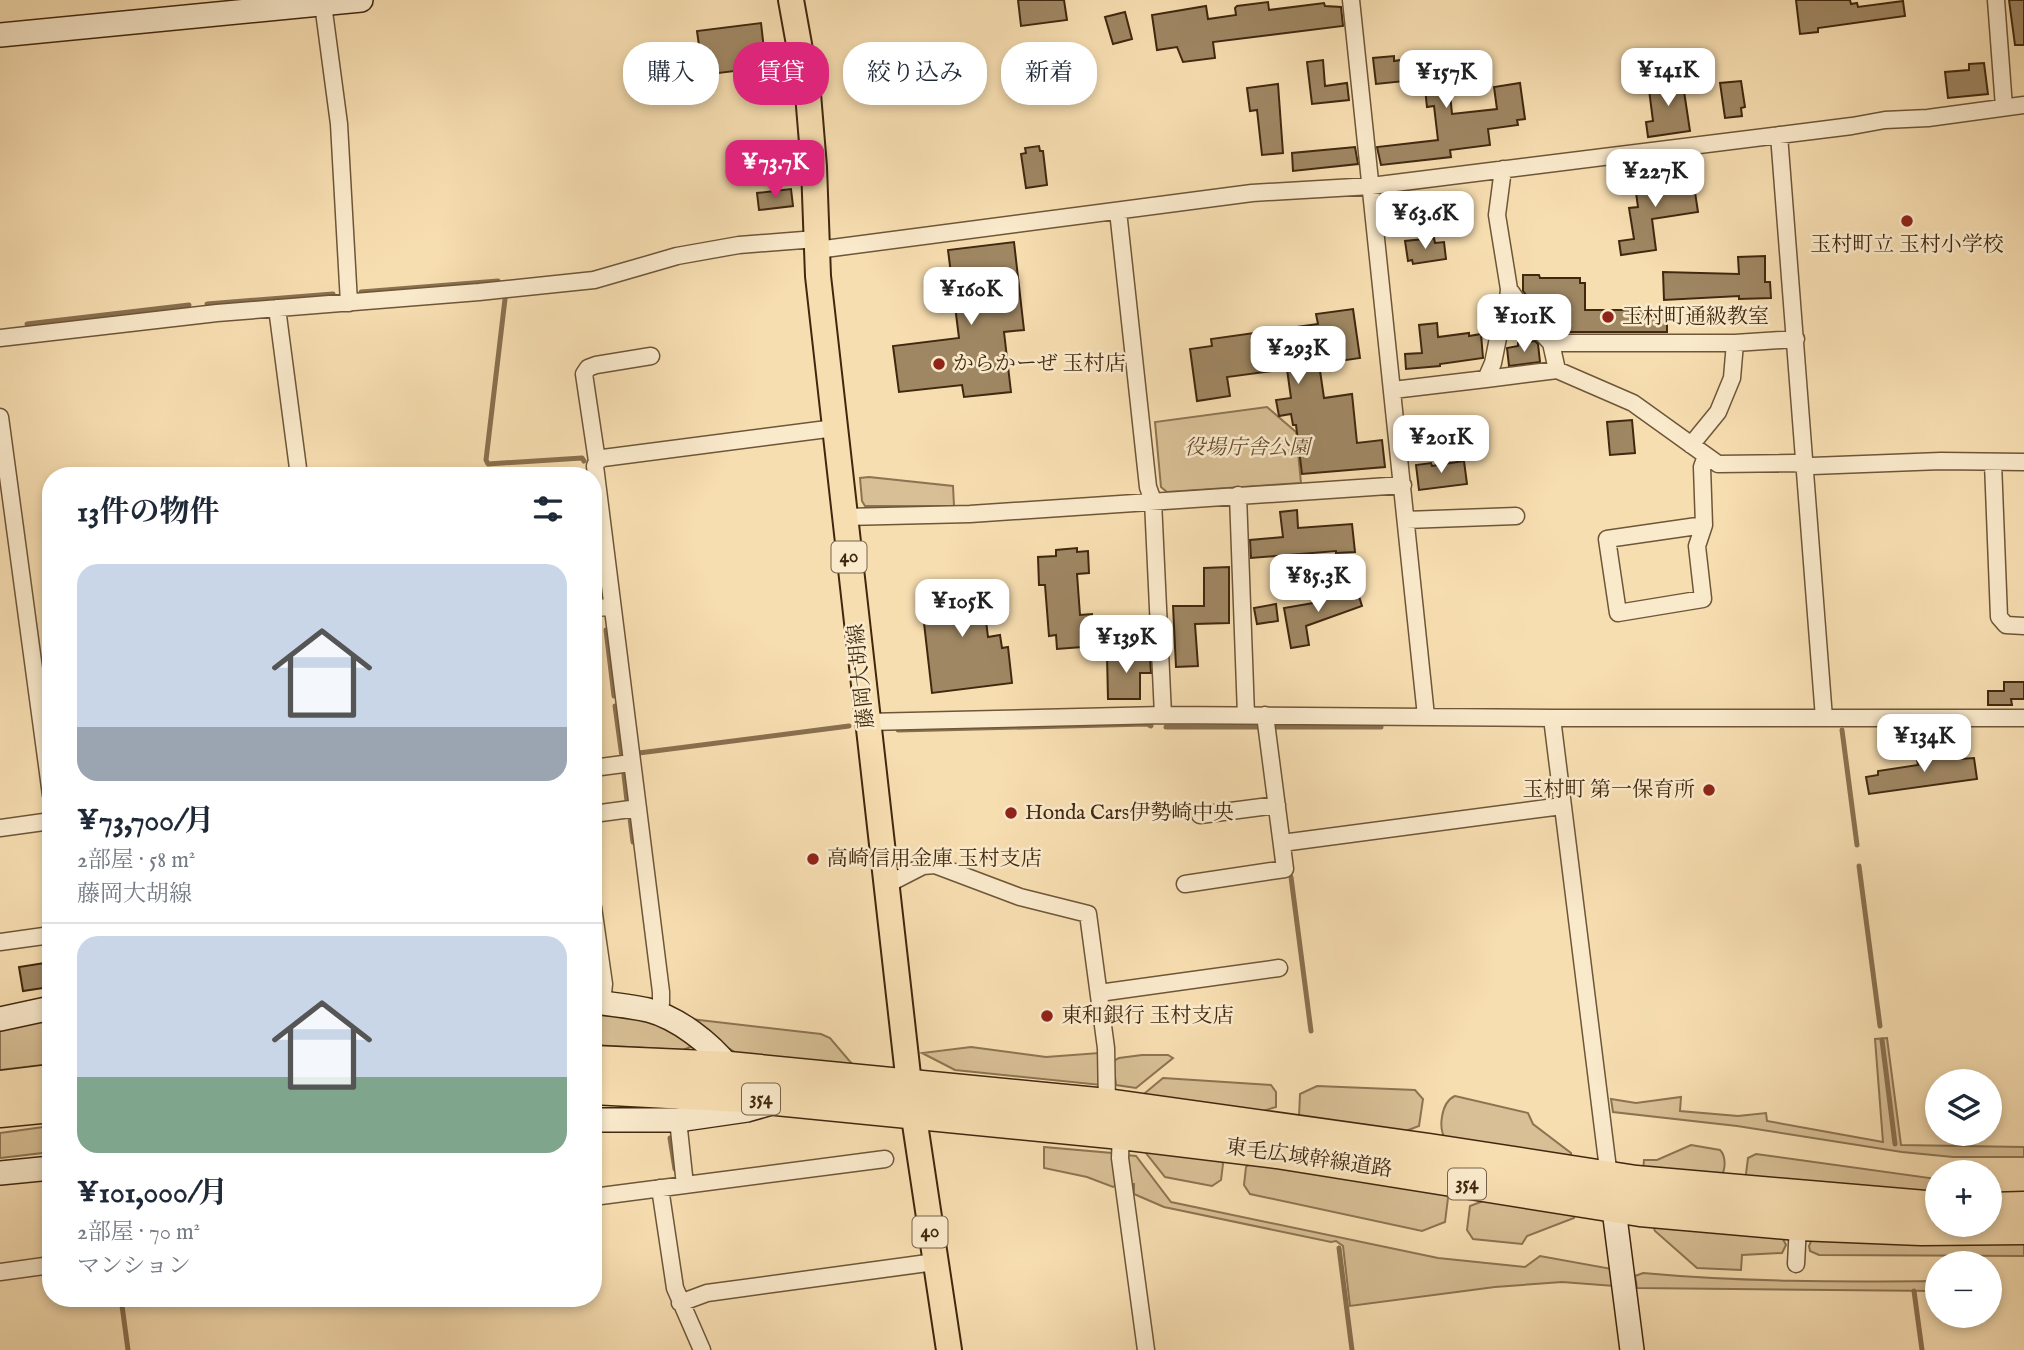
<!DOCTYPE html>
<html lang="ja">
<head>
<meta charset="utf-8">
<style>
  :root { --surface:#fff; --page:#f2f2f3; --text:#1f2937; --muted:#747a83; --line:#e0e1e3; --accent:#db2777 }
  body { margin:0; font-family:"IM FELL English","Noto Serif JP",serif; background:var(--page); color:var(--text); height:100vh; display:flex; flex-direction:column; font-size:26px; white-space:nowrap }
  * { box-sizing:border-box; margin:0 }
  p { font-size:23px; color:var(--muted) }
  .icon { flex:none; width:38px; height:38px; fill:none; stroke:currentColor; stroke-width:2; stroke-linecap:round; stroke-linejoin:round }
  .map { position:relative; flex:1; overflow:hidden }
  .panel { position:absolute; left:42px; top:467px; width:560px; height:840px; display:flex; flex-direction:column; background:var(--surface); border-radius:28px; box-shadow:0 4px 10px #0003 }
  .panel>* { flex:none }
  .guide { position:absolute; left:623px; top:42px; width:665px; height:63px; display:flex; gap:14px }
  .fabs { position:absolute; left:1925px; top:1069px; display:grid; gap:14px }
  .fabs a { display:grid; place-items:center; width:77px; height:77px; border-radius:50%; background:var(--surface); box-shadow:0 4px 10px #0003; font-size:35px }
  .price { position:absolute; translate:-50% -60px; padding:0 16px; border-radius:14px; background:#fff; color:#222; font-size:23px; line-height:46px; filter:drop-shadow(0 2px 4px #0008) }
  .price::after { content:''; position:absolute; left:50%; top:42px; width:21px; height:16px; margin-left:-10px; background:inherit; clip-path:polygon(0 0,100% 0,50% 100%) }
  .price.current { background:var(--accent); color:#fff }
  ul { padding:0; list-style:none }
  li { display:grid; align-content:center; gap:14px; height:371px; padding:0 35px }
  li+li { border-top:2px solid var(--line) }
  li span { display:grid; place-items:center; height:217px; border-radius:21px; color:#555 }
  li>.icon { margin-inline-start:auto }
  span .icon { width:126px; height:126px; fill:#fffc; stroke-width:1 }
  li b { font-size:30px }
  h2 { display:flex; justify-content:space-between; align-items:center; height:84px; padding:0 35px; font-size:30px }
  .pill { padding:0 24px; border-radius:28px; background:var(--surface); box-shadow:0 4px 10px #0003; font-size:24px; line-height:63px }
  .pill.current { background:var(--accent); color:#fff }
  .map>svg:first-child { display:block }
  .green { fill:#d8bf95; stroke:#8c7452; stroke-width:2 }
  .lines { fill:none; stroke-linecap:round; stroke-linejoin:round }
  .stream { stroke:#89704f; stroke-width:5 }
  .building { fill:#9f8763; stroke:#40280f; stroke-width:2 }
  .street-casing { stroke:#6e5638; stroke-width:19 }
  .secondary-casing { stroke:#40280f; stroke-width:26 }
  .primary-casing { stroke:#40280f; stroke-width:28 }
  .highway-casing { stroke:#40280f; stroke-width:33 }
  .street { stroke:#faeacc; stroke-width:16 }
  .secondary { stroke:#faeacc; stroke-width:23 }
  .primary { stroke:#f7deb1; stroke-width:24 }
  .highway { stroke:#f7deb1; stroke-width:30 }
  .poi-dot { fill:#8f2418; stroke:#faeacc; stroke-width:2.5 }
  .labels { text-anchor:middle; dominant-baseline:central; stroke-width:5; stroke-linejoin:round; paint-order:stroke }
  .shield { fill:#faeacc; stroke:#786248; stroke-width:2 }
  .shield-label { font-size:19px; font-weight:bold; fill:#40280f }
  .poi-label { font-size:21px; fill:#40280f; stroke:#faeacc; text-anchor:start }
  .park-label { font-size:21px; font-style:italic; fill:#664e30; stroke:#faeacc }
  .street-label { font-size:21px; fill:#40280f; stroke:#faeacc }
</style>
</head>
<body>
<div class="map">
<svg width="2024" height="1350" viewBox="0 0 2024 1350">
  <rect width="100%" height="100%" fill="#f7deb1"/>
  <filter id="stains"><feTurbulence type="fractalNoise" baseFrequency=".00286" numOctaves="4"/><feColorMatrix values="0 0 0 0 .2 0 0 0 0 .09 0 0 0 0 .02 0 0 0 .5 -.17"/></filter>
  <radialGradient id="worn" r=".72"><stop offset=".6" stop-color="#630" stop-opacity="0"/><stop offset="1" stop-color="#630" stop-opacity=".3"/></radialGradient>
  <path class="green" d="M1267,407L1296,432L1301,483L1167,492L1161,487L1155,422Z
    M869,477L953,486L954,506H865L862,501L860,478Z
    M593,1011L633,1015L661,1024L695,1045L683,1050L593,1045Z
    M51,1016V1064L0,1070V1028Z
    M682,1018L821,1034L830,1038L853,1065L738,1054L728,1048L725,1050Z
    M1887,1038L1901,1145L2024,1147V1157H1953L1902,1152L1737,1126L1613,1112L1611,1099L1636,1103L1681,1097L1680,1111L1738,1116L1766,1113L1767,1121L1883,1142L1875,1039Z
    M971,1047L1046,1057L1099,1053L1101,1085L955,1070L922,1053Z
    M1142,1055H1168L1173,1058L1136,1088L1116,1085L1113,1061L1119,1058Z
    M1163,1078L1271,1085L1276,1092V1107L1253,1114L1139,1098Z
    M1317,1086L1415,1090L1423,1099L1419,1126L1398,1134L1299,1117L1300,1094Z
    M1455,1096L1528,1113L1533,1124L1571,1153V1160L1447,1141C1437,1130 1441,1102 1455,1096Z
    M51,1126V1152L0,1158V1133Z
    M1691,1145L1720,1150C1726,1156 1726,1169 1721,1176L1643,1171L1644,1160H1657Z
    M1044,1147L1112,1153L1116,1185L1113,1187L1087,1177L1044,1168Z
    M1142,1148L1221,1159L1223,1164L1221,1180L1212,1186L1165,1177Z
    M1756,1154L1937,1179V1196L1747,1179L1746,1174L1748,1158Z
    M1126,1155L1136,1156L1171,1202L1438,1258L1525,1267L1540,1256L1612,1269L1614,1286L1562,1282L1495,1287L1350,1306L1343,1246L1336,1241L1331,1242L1164,1207L1134,1194V1184H1130Z
    M1255,1161L1446,1194L1448,1198L1445,1222L1422,1231L1250,1194L1244,1185L1246,1167Z
    M1491,1198L1575,1214L1574,1218L1527,1236L1522,1244L1473,1239L1467,1230L1470,1206Z
    M1653,1226L1782,1237L1786,1245L1782,1253L1742,1255L1741,1270L1697,1268L1655,1231Z
    M1812,1239L2024,1241V1256L1819,1255L1810,1251L1809,1246Z
    M1643,1273C1741,1282 1839,1282 1937,1281V1291L1637,1288L1635,1276Z"/>
  <g class="lines">
    <path class="stream" d="M361,292L498,281
      M505,299L486,460L488,464L582,458L584,461
      M207,304L333,294
      M27,324L189,305
      M585,475V476
      M593,537L600,592
      M606,630L614,696
      M615,706L622,757
      M1166,727H1257
      M898,730L1147,724L1151,726
      M1842,730L1857,845
      M1273,731L1272,727H1381
      M639,753L849,726
      M624,775L627,801
      M630,818L633,842
      M1859,866L1880,1026
      M1291,877L1311,1031
      M1882,1040L1895,1144
      M670,1138L675,1169
      M1339,1248L1352,1350
      M1914,1291L1922,1350
      M121,1298L128,1350"/>
  </g>
  <path class="building" d="M1018,0H1064L1067,20L1021,26Z
    M1796,0H1850L1851,4L1857,3L1858,7L1903,1L1905,16L1818,28V32L1800,34Z
    M2009,0H2024V45H2015Z
    M1268,2L1269,10L1324,3L1325,6L1341,7L1343,26L1213,42L1215,58L1183,62L1177,47L1157,50L1152,15L1206,6L1208,19L1236,15L1235,8L1237,6Z
    M1125,12L1132,39L1113,44L1105,17Z
    M761,23L766,67L703,75L697,31Z
    M1446,53L1452,114L1497,109L1494,87L1520,83L1525,119L1517,120L1518,125L1488,129L1490,145L1450,150L1451,157L1381,165L1377,147L1438,140L1434,106L1427,107L1424,79L1376,84L1373,58L1394,56V61Z
    M1323,60L1325,86L1347,83L1349,100L1312,104L1307,62Z
    M1984,63L1988,94L1948,98L1945,72L1969,70V64Z
    M1682,78L1690,131L1648,137L1646,122L1653,121L1648,82Z
    M1741,81L1745,107L1741,108L1742,116L1725,118L1720,83Z
    M1278,84L1283,153L1262,155L1257,110L1250,111L1247,88Z
    M764,146L768,180L740,183L736,149Z
    M1039,146L1040,151H1043L1047,185L1026,188L1021,154L1026,153L1025,148Z
    M1355,147L1358,164L1293,171L1292,153Z
    M1677,171L1680,194L1695,192L1698,212L1652,219L1656,250L1621,255L1619,241L1634,239L1629,208L1638,207L1634,178Z
    M791,189L793,206L759,210L757,193Z
    M1403,199L1407,228L1389,231L1385,201Z
    M1434,238L1435,243L1444,242L1446,259L1413,264L1412,260L1408,261L1405,241Z
    M1014,242L1024,330L1004,332L1011,392L964,397L962,385L899,392L893,346L959,338L948,250Z
    M1765,256V282H1770L1771,298L1739,299V296L1664,300L1663,272L1739,274L1738,257Z
    M1523,275H1539L1540,278H1580V283H1585V310H1667V332H1556L1549,326V299H1536V296H1527L1523,291Z
    M1353,309L1360,358L1319,364L1324,398L1352,394L1357,443L1382,440L1385,467L1302,474L1296,425H1293L1291,414L1279,416L1276,400L1291,398L1287,369L1227,377L1230,396L1197,401L1190,349L1212,346L1211,339L1318,324L1316,314Z
    M1437,323L1438,337L1469,333V336L1481,334L1483,358L1440,364V366L1406,369L1405,354L1422,353L1419,325Z
    M1535,341L1538,344L1540,362L1509,366L1507,348L1518,346V343Z
    M1632,420L1635,453L1610,455L1607,422Z
    M1464,461L1467,484L1419,490L1416,465L1431,463L1432,466Z
    M1297,510L1298,528L1352,524L1355,552L1336,553V551L1251,558L1250,540L1283,537L1280,512Z
    M1077,548V552L1088,551L1089,573L1077,574L1080,615L1092,614L1095,646L1057,649L1056,635L1049,636L1045,585H1039L1038,557L1056,556V550Z
    M1229,567V623L1195,624L1198,666L1176,667L1173,606H1204V568Z
    M981,580L988,637L1000,635L1002,648L1008,647L1012,683L932,693L920,588Z
    M1356,587L1362,606L1306,626L1309,645L1291,648L1284,608L1319,602L1318,600Z
    M1276,604L1278,621L1257,624L1254,608Z
    M1146,654V659H1150L1151,673H1140V699H1108L1107,655Z
    M2004,682H2024V699H2011L2012,705H1988V691H2004Z
    M1959,754L1960,759L1974,758L1977,779L1869,794L1866,777L1878,775V771L1918,765L1917,759Z
    M51,962L50,987L23,991L19,967Z"/>
  <g class="lines">
    <defs>
      <path id="street" d="M1351,0L1426,716
        M1996,0L2004,107
        M323,4L339,124L349,303
        M1779,135L1824,718
        M1118,211L1148,487L1153,501L1163,715
        M817,250L1252,193L1371,186L1852,126L1885,120L1928,118L2024,105
        M1509,289L1535,326L1551,343
        M277,308L299,476
        M0,338L217,313L479,292L594,280L677,256L739,245L816,239
        M1557,370L1551,343H1735L1796,339
        M1486,379L1557,370L1633,403L1718,464L1794,463L1812,466L1941,461L2024,462
        M1393,390L1486,379L1493,363L1503,313L1507,311L1509,289L1497,215L1503,169
        M0,417L51,795
        M1691,445L1718,412L1732,378L1735,343
        M597,461L584,374L588,368L596,365L651,356
        M1993,463L1999,617L2006,625L2024,626
        M1238,495L1246,715
        M845,517L970,514L1403,485
        M1406,520L1516,516
        M1704,525L1607,539L1618,613L1703,599L1697,546L1704,525L1702,467L1706,456
        M593,609L611,606
        M1552,718L1609,1177
        M867,722L1163,715L1552,718H2024
        M593,768L631,763
        M593,814L638,808
        M1200,815L1277,805
        M0,828L51,821
        M1282,843L1562,806
        M1185,884L1285,869L1265,715
        M886,885L923,866L935,865L1020,897L1088,914L1106,1048L1107,1104
        M593,907L604,984L602,1003
        M0,942L51,935
        M1099,993L1279,968
        M657,1013L661,1003V992L595,466L597,461L603,458L835,428
        M678,1120L685,1185
        M1121,1134L1120,1158L1146,1350
        M660,1188L675,1288L702,1350
        M593,1197L885,1159
        M1796,1264L1798,1225
        M0,1272L51,1265
        M680,1303L707,1293L935,1262"/>
      <path id="secondary" d="M0,35L361,0
        M593,1002C611,1004 630,1006 648,1010C678,1018 710,1043 729,1067
        M0,1019L51,1008
        M593,1120H678L747,1110L768,1104
        M0,1173L51,1168
        M1612,1194L1632,1350"/>
      <path id="primary" d="M791,0L808,94L814,167L818,276L909,1084L949,1350"/>
      <path id="highway" d="M593,1061L729,1067L1107,1104L1429,1149L1636,1181L1937,1207
        M0,1086L51,1080
        M593,1089L744,1097L1121,1134L1277,1153L1640,1211L1798,1225L1921,1230L2024,1229
        M0,1112L51,1107
        M1990,1208L2024,1207"/>
    </defs>
    <use href="#street" class="street-casing"/>
    <use href="#secondary" class="secondary-casing"/>
    <use href="#primary" class="primary-casing"/>
    <use href="#highway" class="highway-casing"/>
    <use href="#street" class="street"/>
    <use href="#secondary" class="secondary"/>
    <use href="#primary" class="primary"/>
    <use href="#highway" class="highway"/>
  </g>
  <g class="poi-dot">
    <circle cx="1907" cy="221" r="7"/>
    <circle cx="1608" cy="317" r="7"/>
    <circle cx="939" cy="364" r="7"/>
    <circle cx="1709" cy="790" r="7"/>
    <circle cx="1011" cy="813" r="7"/>
    <circle cx="813" cy="859" r="7"/>
    <circle cx="1047" cy="1016" r="7"/>
  </g>
  <g class="labels">
    <g class="shield">
      <rect x="831.5" y="541.5" width="35" height="31" rx="5"/>
      <rect x="742" y="1083.5" width="38" height="31" rx="5"/>
      <rect x="1448" y="1168.5" width="38" height="31" rx="5"/>
      <rect x="912.5" y="1216.5" width="35" height="31" rx="5"/>
    </g>
    <g class="shield-label">
      <text x="849" y="557">40</text>
      <text x="761" y="1099">354</text>
      <text x="1467" y="1184">354</text>
      <text x="930" y="1232">40</text>
    </g>
    <g class="poi-label">
      <text x="1907" y="245" text-anchor="middle">玉村町立 玉村小学校</text>
      <text x="1622" y="317">玉村町通級教室</text>
      <text x="953" y="364">からかーぜ 玉村店</text>
      <text x="1695" y="790" text-anchor="end">玉村町 第一保育所</text>
      <text x="1025" y="813">Honda Cars伊勢崎中央</text>
      <text x="827" y="859">高崎信用金庫 玉村支店</text>
      <text x="1061" y="1016">東和銀行 玉村支店</text>
    </g>
    <g class="park-label">
      <text x="1247" y="448">役場庁舎公園</text>
    </g>
    <g class="street-label">
      <text transform="translate(862 676) rotate(-96)">藤岡大胡線</text>
      <text transform="translate(1309 1159) rotate(8)">東毛広域幹線道路</text>
    </g>
  </g>
  <rect width="100%" height="100%" filter="url(#stains)"/>
  <rect width="100%" height="100%" fill="url(#worn)"/>
</svg>
<div class="fabs">
<a><svg class="icon" aria-label="layers" viewBox="0 0 24 24"><path d="M12 4l9 5-9 5-9-5zM3 14l9 5 9-5"/></svg></a>
<a>+</a>
<a>−</a>
</div>
<b class="price" style="left:1668px;top:108px">¥141K</b>
<b class="price" style="left:1446px;top:110px">¥157K</b>
<b class="price current" style="left:775px;top:200px">¥73.7K</b>
<b class="price" style="left:1655px;top:209px">¥227K</b>
<b class="price" style="left:1425px;top:251px">¥63.6K</b>
<b class="price" style="left:971px;top:327px">¥160K</b>
<b class="price" style="left:1524px;top:354px">¥101K</b>
<b class="price" style="left:1298px;top:386px">¥293K</b>
<b class="price" style="left:1441px;top:475px">¥201K</b>
<b class="price" style="left:1318px;top:614px">¥85.3K</b>
<b class="price" style="left:962px;top:639px">¥105K</b>
<b class="price" style="left:1126px;top:675px">¥139K</b>
<b class="price" style="left:1924px;top:774px">¥134K</b>
<div class="guide">
<a class="pill">購入</a>
<a class="pill current">賃貸</a>
<a class="pill">絞り込み</a>
<a class="pill">新着</a>
</div>
<section class="panel">
<h2>13件の物件<svg class="icon" aria-label="filters" viewBox="0 0 24 24"><path d="M4 7h16M4 17h16"/><circle cx="9" cy="7" r="2"/><circle cx="15" cy="17" r="2"/></svg></h2>
<ul>
<li><span style="background:linear-gradient(#c9d6e8 75%,#9aa5b1 0)"><svg class="icon" aria-label="home" viewBox="0 0 24 24"><path d="M3 11l9-7 9 7M6 9v11h12V9"/></svg></span><div><b>¥73,700/月</b><p>2部屋 · 58 m²</p><p>藤岡大胡線</p></div></li>
<li><span style="background:linear-gradient(#c9d6e8 65%,#7fa58c 0)"><svg class="icon" aria-label="home" viewBox="0 0 24 24"><path d="M3 11l9-7 9 7M6 9v11h12V9"/></svg></span><div><b>¥101,000/月</b><p>2部屋 · 70 m²</p><p>マンション</p></div></li>
</ul>
</section>
</div>
</body>
</html>
